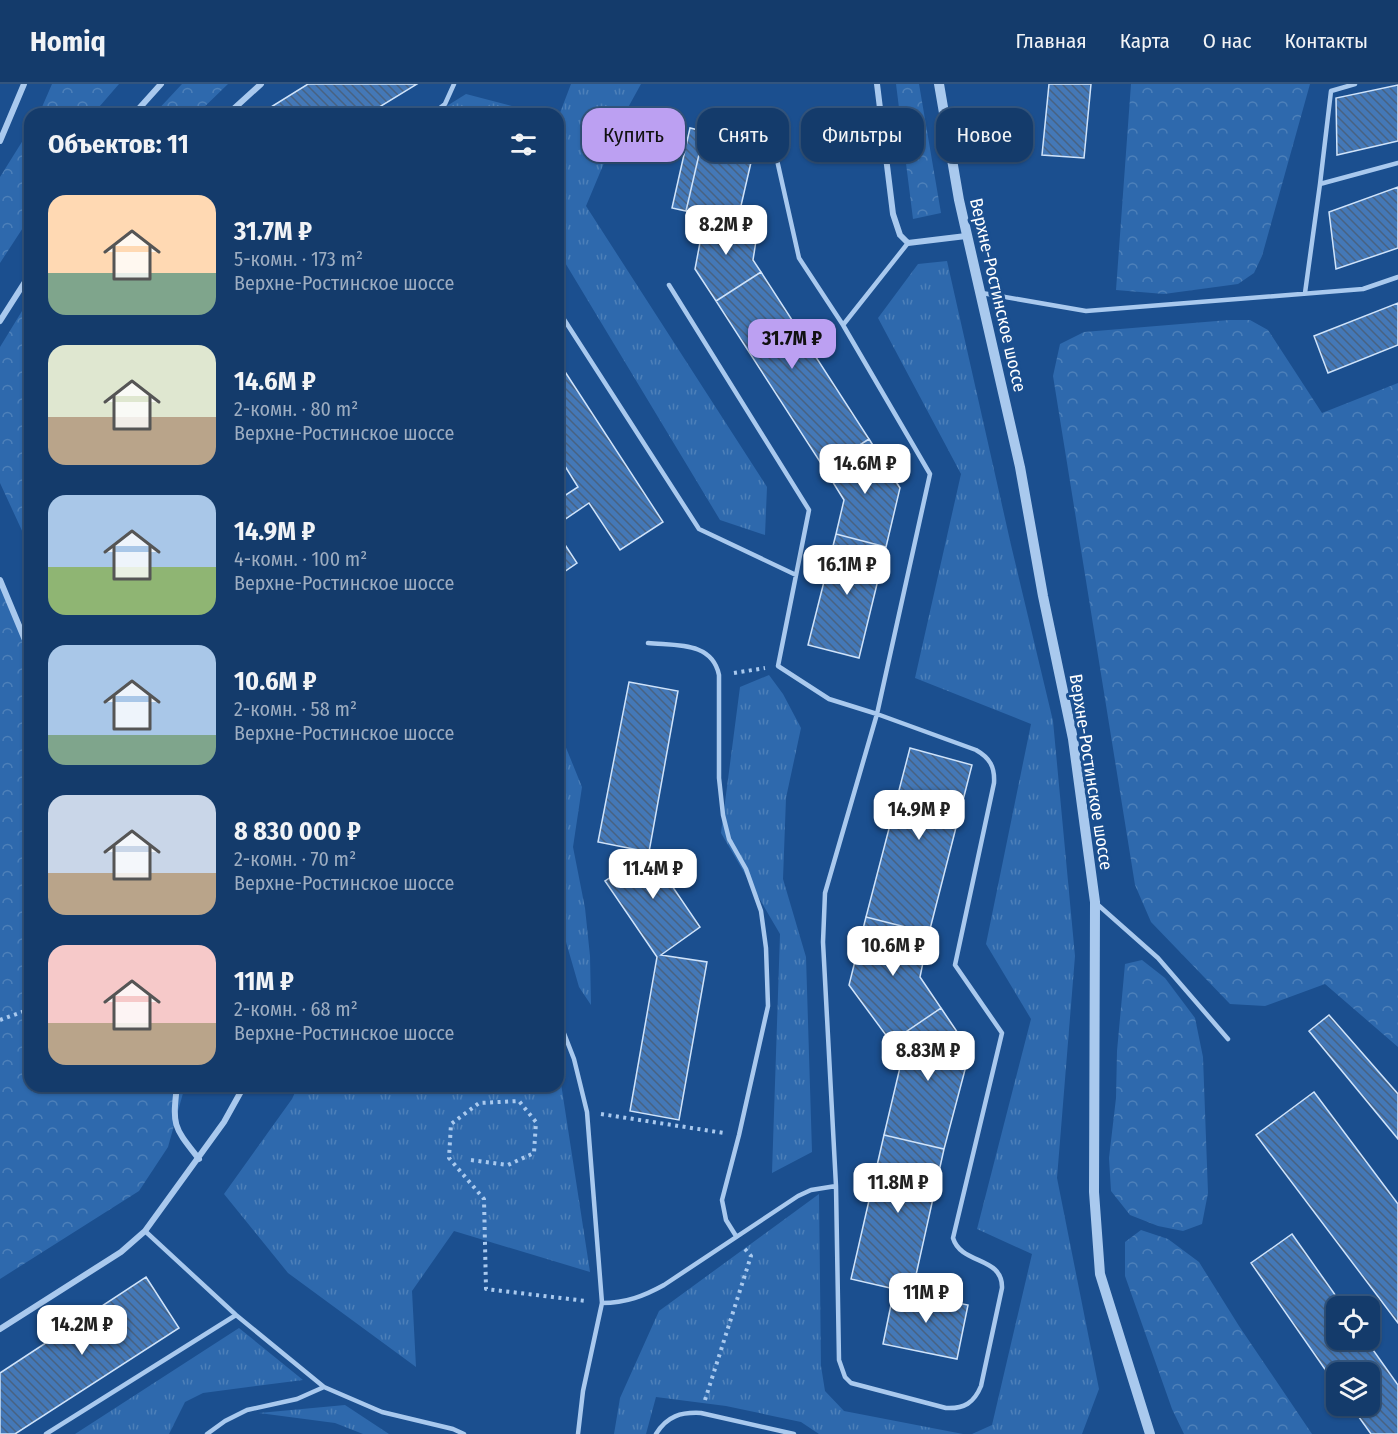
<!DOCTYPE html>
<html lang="ru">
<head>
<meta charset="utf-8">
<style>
  :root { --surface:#143b6b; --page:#1d4271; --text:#f1f3f6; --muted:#9dadc1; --line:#33557e; --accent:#bca0f2 }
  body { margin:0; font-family:"Fira Sans Condensed",sans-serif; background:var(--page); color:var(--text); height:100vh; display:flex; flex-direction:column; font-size:22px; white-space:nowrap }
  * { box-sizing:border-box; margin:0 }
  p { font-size:20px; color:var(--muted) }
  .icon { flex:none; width:33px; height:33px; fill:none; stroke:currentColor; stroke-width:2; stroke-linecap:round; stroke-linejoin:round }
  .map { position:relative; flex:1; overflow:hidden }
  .details { position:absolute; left:24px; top:24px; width:540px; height:984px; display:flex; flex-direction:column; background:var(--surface); border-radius:18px; box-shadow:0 2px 4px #0004,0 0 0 2px var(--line) }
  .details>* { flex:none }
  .top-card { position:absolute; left:582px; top:24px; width:570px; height:54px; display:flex; gap:12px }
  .fabs { position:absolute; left:1326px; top:1212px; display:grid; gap:12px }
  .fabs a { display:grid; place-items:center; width:54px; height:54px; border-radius:12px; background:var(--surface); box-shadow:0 2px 4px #0004,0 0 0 2px var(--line); font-size:30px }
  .price { position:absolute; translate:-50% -51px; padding:0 14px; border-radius:12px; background:#fff; color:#222; font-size:20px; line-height:39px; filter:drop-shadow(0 2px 3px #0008) }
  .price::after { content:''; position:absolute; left:50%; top:36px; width:18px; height:14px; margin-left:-9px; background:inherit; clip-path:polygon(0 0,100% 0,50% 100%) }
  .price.selected { background:var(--accent); color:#111 }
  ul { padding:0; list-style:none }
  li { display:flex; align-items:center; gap:18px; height:150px; padding:0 24px }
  li span { display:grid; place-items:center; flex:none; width:168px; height:120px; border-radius:18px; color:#555 }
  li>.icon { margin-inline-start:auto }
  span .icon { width:72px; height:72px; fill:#fffc; stroke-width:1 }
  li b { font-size:26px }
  h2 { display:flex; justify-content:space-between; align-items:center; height:72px; padding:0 24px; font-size:26px }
  .pill { padding:0 21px; border-radius:18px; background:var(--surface); box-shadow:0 2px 4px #0004,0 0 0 2px var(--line); font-size:21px; line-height:54px }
  .pill.selected { background:var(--accent); color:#111 }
  header { display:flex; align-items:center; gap:36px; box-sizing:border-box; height:84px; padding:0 30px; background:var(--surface); border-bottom:2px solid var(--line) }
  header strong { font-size:28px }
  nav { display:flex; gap:33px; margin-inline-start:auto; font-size:21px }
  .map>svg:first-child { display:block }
  .grass { fill:url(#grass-tufts) }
  .forest { fill:url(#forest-crowns) }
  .building { fill:url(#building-back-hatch); stroke:#cfe3fa; stroke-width:1.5 }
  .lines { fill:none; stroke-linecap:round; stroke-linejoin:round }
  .path { stroke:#a9c9ee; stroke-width:4; stroke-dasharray:3 4.5; stroke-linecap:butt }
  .service { stroke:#a9c9ee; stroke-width:4.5 }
  .minor { stroke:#a9c9ee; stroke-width:6 }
  .tertiary { stroke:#a9c9ee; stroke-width:10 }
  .labels { text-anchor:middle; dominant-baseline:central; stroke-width:6; stroke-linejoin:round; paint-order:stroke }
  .street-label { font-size:18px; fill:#fff; stroke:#1b4f8f }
</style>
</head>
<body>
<header>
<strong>Homiq</strong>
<nav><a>Главная</a><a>Карта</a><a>О нас</a><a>Контакты</a></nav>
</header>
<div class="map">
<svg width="1398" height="1350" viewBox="0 0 1398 1350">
  <defs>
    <pattern id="grass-tufts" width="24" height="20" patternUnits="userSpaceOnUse" patternTransform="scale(1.5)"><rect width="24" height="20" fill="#2e69ad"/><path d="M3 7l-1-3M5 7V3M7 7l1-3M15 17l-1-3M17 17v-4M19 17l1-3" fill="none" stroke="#4d80b9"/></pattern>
    <pattern id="forest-crowns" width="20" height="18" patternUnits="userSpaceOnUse" patternTransform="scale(1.5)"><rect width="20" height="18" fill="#2e69ad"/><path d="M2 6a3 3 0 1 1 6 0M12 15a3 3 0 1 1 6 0" fill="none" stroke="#4d80b9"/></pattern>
    <pattern id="building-back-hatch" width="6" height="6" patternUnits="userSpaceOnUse" patternTransform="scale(1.5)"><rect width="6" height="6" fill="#4478b7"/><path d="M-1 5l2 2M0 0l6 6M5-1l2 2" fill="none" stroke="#486282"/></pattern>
  </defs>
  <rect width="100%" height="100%" fill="#1b4f8f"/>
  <path class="grass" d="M571,0H641L625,29L586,122L767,403L765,451L720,436L558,167V34Z
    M466,10L542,30H434Z
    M947,177L1011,461L1053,637L1075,872L1057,1094L1099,1305L1082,1350H972L992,1341L1032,1170L977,1145L1031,935L986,860L1031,640L915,594L961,390L878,234L918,180Z
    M769,591L783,610L801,644L786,714L783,795L806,873L812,1068L772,1089L780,850L721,749L740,603Z
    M558,644L582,703L573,763L585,824L590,872L591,921L579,903L558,830Z
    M558,980L590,1188L454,1147L412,1207L416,1283L288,1189L224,1110L292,1015L298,1002H558Z
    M819,1110L821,1282L825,1307L844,1327L963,1350H819L801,1338L726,1322L656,1313L646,1350H614L620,1314L659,1227Z
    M239,1244L303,1296L203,1309L185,1318L169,1350H75Z
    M345,1321L389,1350H363L335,1339L259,1329Z"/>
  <path class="forest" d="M52,0H119L93,30H39Z
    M182,0H228L197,30H154Z
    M896,0H919L941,129L913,135Z
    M1131,0H1310L1262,172L1254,189L1238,200L1164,210L1116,206Z
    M30,45V133L0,179V93Z
    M30,214V464L0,399V263Z
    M1229,236H1250L1268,246L1322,329L1398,299V963L1325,900L1265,922L1230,920L1151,838L1135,801L1053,292L1060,260L1084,248Z
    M0,495L30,571V1002H185L168,1063L139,1107L0,1195Z
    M1142,876L1165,894L1195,934L1203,973L1208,1109L1202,1140L1183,1147L1158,1142L1130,1131L1111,1107L1109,1074L1116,1014L1117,967L1125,880Z
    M1141,1146L1168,1155L1199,1178L1239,1242L1312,1350H1184L1172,1325L1125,1192V1158Z"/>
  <path class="building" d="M308,0H417L368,30H276L271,23Z
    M1049,0H1091L1084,74L1042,71Z
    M1398,1V57L1337,71L1336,14Z
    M271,23L276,30H260Z
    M726,39L764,48L758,75L701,62L686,127L672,124L690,44L723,52Z
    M701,62L752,74L737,139L686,127Z
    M1398,103V164L1336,185L1329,128Z
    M705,132L758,144L753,176L761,188L716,217L695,185Z
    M761,188L869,355L824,384L716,217Z
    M1398,219V261L1328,289L1314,252Z
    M558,277L663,438L620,466L589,419L558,440V416L578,403L558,371Z
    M869,355L900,404L886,463L836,450L844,416L824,384Z
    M558,450L577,479L558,492Z
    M836,450L886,463L859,574L808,561Z
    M629,598L678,607L649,768L700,843L661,871L707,878L679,1036L630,1027L657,873L605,797L648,768L598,758Z
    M910,664L972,681L929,849L866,833Z
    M866,833L929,849L920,893L941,924L891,958L849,901Z
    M941,924L970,967L944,1065L884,1051L902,975L891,958Z
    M1329,931L1398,1010V1055L1309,947Z
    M1314,1008L1398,1120V1239L1256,1051Z
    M884,1051L944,1065L912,1209L851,1195Z
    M1292,1150L1343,1222H1336V1256H1366L1398,1301V1350H1371L1351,1322H1370V1288H1336V1301L1251,1179Z
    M146,1193L179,1244L15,1350H0V1289Z
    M894,1206L968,1221L957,1275L883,1260Z"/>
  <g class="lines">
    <path class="path" d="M734,589L765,584
      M0,936L30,925
      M601,1030L724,1049
      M471,1076L508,1081L534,1069L536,1038L519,1017L479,1019L451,1040L449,1074L484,1115L486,1205L586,1217
      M705,1316L751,1172L745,1165"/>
    <path class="service" d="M432,30L445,20L454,0
      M777,76L799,174L843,241
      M1320,100L1331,7L1355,0
      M669,201L809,426L778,582L829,615L877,630L976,666C990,674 995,683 994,699L955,881L1002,949L953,1154C961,1181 1003,1172 1002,1204L981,1302C974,1319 964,1325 946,1324L851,1299L845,1293L839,1276L836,1102L823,858L825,809L877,630L930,390L843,241L908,159
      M982,209L1086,227L1363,205L1398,193
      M1305,209L1320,100L1398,79
      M558,226L699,445L796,491
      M648,559C675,562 712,557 719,591V694L723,731L729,755L746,785L761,827L766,864L768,922L739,1051L722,1116L726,1136L736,1152
      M1097,820L1158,874L1228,955
      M558,934L574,975L587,1028L602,1219L583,1307L578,1350
      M145,1147L236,1231L324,1303L382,1328L453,1345L464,1350
      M602,1219C626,1219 644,1212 664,1201L798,1112L811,1106L836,1102
      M46,1350L236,1231
      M207,1350L225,1337L247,1326L297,1315L324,1303
      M656,1350C667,1332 681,1328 701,1329L794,1350"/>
    <path class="minor" d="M877,0L893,130L900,151L908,159L966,152
      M134,30L161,0
      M228,30L261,0
      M0,57L24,0
      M0,237L30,190
      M0,496L30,568
      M177,1002C172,1043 174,1043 199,1075
      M0,1245L121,1168L145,1147L224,1038L244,1002"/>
    <path class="tertiary" d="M939,0L959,116L1020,383L1043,512L1073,655L1095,818L1094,1108L1100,1190L1150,1350"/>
  </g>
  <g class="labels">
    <g class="street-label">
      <text transform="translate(998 211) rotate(77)">Верхне-Ростинское шоссе</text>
      <text transform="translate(1091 688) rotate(81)">Верхне-Ростинское шоссе</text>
    </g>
  </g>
</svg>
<div class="fabs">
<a><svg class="icon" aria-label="locate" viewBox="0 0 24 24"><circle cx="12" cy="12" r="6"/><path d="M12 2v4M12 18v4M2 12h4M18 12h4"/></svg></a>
<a><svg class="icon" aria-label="layers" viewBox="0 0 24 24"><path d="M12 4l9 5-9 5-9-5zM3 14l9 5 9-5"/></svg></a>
</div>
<b class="price" style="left:726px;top:172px">8.2M ₽</b>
<b class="price selected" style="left:792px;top:286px">31.7M ₽</b>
<b class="price" style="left:865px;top:411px">14.6M ₽</b>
<b class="price" style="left:847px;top:512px">16.1M ₽</b>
<b class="price" style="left:919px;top:757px">14.9M ₽</b>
<b class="price" style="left:653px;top:816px">11.4M ₽</b>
<b class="price" style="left:893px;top:893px">10.6M ₽</b>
<b class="price" style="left:928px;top:998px">8.83M ₽</b>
<b class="price" style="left:898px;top:1130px">11.8M ₽</b>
<b class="price" style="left:926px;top:1240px">11M ₽</b>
<b class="price" style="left:82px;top:1272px">14.2M ₽</b>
<div class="top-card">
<a class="pill selected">Купить</a>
<a class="pill">Снять</a>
<a class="pill">Фильтры</a>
<a class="pill">Новое</a>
</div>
<section class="details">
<h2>Объектов: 11<svg class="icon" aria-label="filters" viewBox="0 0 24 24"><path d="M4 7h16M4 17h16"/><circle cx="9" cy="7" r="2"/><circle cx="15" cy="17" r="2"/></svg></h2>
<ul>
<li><span style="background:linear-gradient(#ffd9b3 65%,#7fa58c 0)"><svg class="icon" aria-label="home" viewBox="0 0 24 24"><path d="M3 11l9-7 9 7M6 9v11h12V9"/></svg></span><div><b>31.7M ₽</b><p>5-комн. · 173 m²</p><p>Верхне-Ростинское шоссе</p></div></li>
<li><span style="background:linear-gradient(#dfe7d0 60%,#b9a48a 0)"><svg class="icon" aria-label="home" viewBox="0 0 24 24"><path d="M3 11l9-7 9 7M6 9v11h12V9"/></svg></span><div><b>14.6M ₽</b><p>2-комн. · 80 m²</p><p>Верхне-Ростинское шоссе</p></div></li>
<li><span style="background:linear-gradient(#a9c7e8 60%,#8fb573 0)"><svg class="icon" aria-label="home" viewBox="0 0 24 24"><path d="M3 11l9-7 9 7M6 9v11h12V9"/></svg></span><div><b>14.9M ₽</b><p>4-комн. · 100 m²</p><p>Верхне-Ростинское шоссе</p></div></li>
<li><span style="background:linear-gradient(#a9c7e8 75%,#7fa58c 0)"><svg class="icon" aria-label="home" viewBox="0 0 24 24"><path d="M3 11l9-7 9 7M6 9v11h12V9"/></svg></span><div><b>10.6M ₽</b><p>2-комн. · 58 m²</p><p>Верхне-Ростинское шоссе</p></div></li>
<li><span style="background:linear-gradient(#c9d6e8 65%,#b9a48a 0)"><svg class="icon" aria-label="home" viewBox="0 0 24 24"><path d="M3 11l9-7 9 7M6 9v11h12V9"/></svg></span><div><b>8 830 000 ₽</b><p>2-комн. · 70 m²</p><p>Верхне-Ростинское шоссе</p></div></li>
<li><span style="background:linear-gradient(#f6c9c9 65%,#b9a48a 0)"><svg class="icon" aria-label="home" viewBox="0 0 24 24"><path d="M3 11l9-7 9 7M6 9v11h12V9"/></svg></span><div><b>11M ₽</b><p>2-комн. · 68 m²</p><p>Верхне-Ростинское шоссе</p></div></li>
</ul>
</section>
</div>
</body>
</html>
